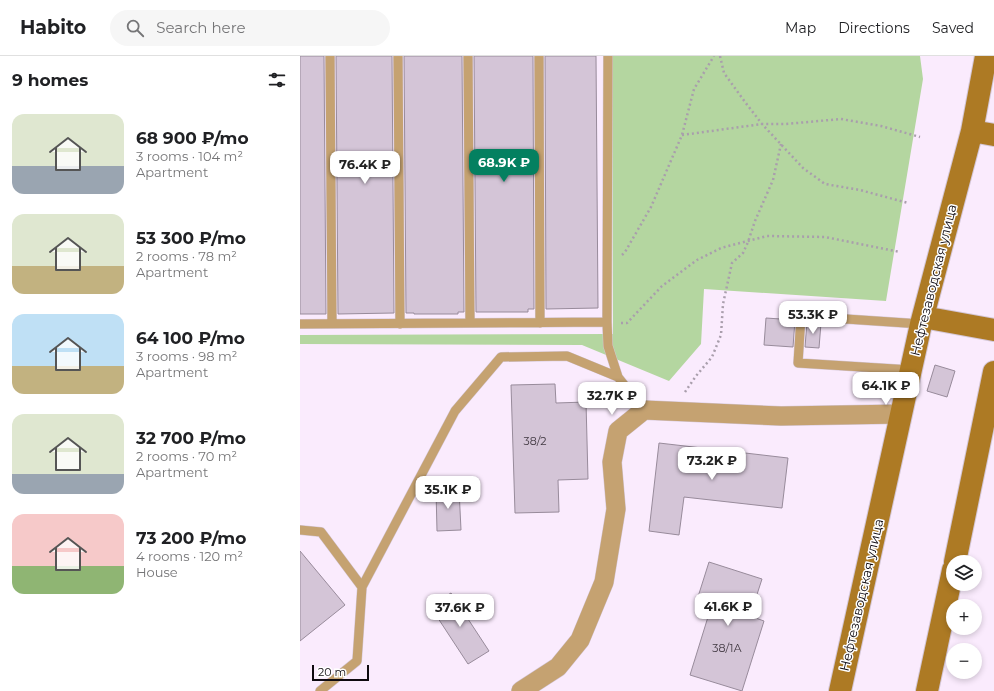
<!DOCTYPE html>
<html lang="en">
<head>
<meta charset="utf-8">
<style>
  :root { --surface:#fff; --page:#f6f6f6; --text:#202124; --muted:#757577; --line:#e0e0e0; --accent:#048060 }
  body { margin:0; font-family:Montserrat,sans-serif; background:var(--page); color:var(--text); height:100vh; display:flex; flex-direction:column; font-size:15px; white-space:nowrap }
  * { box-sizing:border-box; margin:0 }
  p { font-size:13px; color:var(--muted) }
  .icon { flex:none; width:22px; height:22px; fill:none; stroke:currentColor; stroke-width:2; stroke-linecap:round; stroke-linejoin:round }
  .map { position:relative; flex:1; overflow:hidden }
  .details { display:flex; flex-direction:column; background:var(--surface); width:300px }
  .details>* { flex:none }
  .tools { position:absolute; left:646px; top:499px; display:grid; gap:8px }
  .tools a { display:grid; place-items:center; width:36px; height:36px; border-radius:50%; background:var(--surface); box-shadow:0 2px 6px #0003; font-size:20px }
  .scale { position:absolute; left:12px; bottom:10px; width:57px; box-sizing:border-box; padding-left:4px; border:2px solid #0e090f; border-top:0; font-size:11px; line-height:14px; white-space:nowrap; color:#0e090f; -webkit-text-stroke:3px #fff; paint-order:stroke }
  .price { position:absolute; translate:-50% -34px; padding:0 9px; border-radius:8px; background:#fff; color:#222; font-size:13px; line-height:26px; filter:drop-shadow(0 1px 2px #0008) }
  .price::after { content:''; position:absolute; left:50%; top:24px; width:12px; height:9px; margin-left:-6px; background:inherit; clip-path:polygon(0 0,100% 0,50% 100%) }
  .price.current { background:var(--accent); color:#fff }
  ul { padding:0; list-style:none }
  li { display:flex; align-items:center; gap:12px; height:100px; padding:0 12px }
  li span { display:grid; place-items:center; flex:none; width:112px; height:80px; border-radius:12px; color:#555 }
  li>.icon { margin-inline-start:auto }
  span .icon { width:48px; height:48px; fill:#fffc; stroke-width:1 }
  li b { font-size:17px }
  h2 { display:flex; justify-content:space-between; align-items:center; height:48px; padding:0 12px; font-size:17px }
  header { display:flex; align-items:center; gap:24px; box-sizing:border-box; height:56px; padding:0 20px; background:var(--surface); border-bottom:1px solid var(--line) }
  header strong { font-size:19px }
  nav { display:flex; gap:22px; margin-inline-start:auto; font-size:14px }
  .search { width:280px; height:36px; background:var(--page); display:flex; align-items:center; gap:10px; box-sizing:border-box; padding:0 14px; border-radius:22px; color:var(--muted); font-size:15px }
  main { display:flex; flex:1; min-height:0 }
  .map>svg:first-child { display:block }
  .green { fill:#b4d6a0 }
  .building { fill:#d4c5d7; stroke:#988b9b }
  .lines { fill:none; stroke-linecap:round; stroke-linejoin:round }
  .lane-casing { stroke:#d4c7d7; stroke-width:10 }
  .street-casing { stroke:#d4c7d7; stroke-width:20 }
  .secondary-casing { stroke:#d4c7d7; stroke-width:24 }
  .path { stroke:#a99eac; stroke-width:2.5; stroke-dasharray:2 3; stroke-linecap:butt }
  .lane { stroke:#c5a271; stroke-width:9 }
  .street { stroke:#c5a271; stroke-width:19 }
  .secondary { stroke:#ad7a24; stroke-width:22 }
  .labels { text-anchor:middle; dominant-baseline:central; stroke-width:3; stroke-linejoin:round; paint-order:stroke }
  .number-label { font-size:11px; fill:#403841 }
  .street-label { font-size:13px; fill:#0e090f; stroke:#fff }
</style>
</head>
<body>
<header>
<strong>Habito</strong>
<div class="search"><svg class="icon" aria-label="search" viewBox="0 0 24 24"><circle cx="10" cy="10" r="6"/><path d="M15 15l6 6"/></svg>Search here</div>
<nav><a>Map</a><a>Directions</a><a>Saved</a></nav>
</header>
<main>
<section class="details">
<h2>9 homes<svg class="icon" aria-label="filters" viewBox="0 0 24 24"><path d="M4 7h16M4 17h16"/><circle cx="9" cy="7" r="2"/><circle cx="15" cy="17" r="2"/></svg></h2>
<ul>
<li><span style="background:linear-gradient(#dfe7d0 65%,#9aa5b1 0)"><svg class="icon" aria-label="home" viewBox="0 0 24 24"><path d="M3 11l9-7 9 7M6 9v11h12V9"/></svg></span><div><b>68 900 ₽/mo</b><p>3 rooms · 104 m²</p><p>Apartment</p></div></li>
<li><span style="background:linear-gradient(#dfe7d0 65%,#c2b280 0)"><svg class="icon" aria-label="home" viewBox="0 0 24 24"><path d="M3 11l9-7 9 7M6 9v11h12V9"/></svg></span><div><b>53 300 ₽/mo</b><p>2 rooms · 78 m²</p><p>Apartment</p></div></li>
<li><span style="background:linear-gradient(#bfe0f5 65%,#c2b280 0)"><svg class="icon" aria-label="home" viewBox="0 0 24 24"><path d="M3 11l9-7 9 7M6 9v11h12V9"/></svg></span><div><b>64 100 ₽/mo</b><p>3 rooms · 98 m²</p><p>Apartment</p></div></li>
<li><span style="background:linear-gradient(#dfe7d0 75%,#9aa5b1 0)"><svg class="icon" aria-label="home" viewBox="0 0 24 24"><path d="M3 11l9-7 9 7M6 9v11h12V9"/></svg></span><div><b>32 700 ₽/mo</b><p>2 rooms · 70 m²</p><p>Apartment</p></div></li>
<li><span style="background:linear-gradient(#f6c9c9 65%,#8fb573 0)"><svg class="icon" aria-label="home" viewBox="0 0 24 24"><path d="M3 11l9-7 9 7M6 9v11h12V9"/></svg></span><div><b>73 200 ₽/mo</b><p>4 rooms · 120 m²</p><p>House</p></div></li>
</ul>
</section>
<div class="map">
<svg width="694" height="635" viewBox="0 0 694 635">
  <rect width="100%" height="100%" fill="#faebfd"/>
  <path class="green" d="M312,0H620L623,23L586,245L404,233L401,288L369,325L282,289L0,288V279L313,278Z"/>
  <path class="building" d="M0,0H24L26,258H0Z
    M36,0H92L94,257L38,258Z
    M104,0H162L164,256H158V258H114V257H106Z
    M174,0H233L234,253H228V256H176Z
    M245,0H296L298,252L246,253Z
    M466,262L495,264L493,291L464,289Z
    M507,266L521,267L519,292L505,291Z
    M635,309L655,315L647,341L627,335Z
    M255,328L256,347L286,346L288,423L258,424L259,456L215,457L211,329Z
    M359,387L488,402L482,452L384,441L379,479L349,475Z
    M159,433L161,474L137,475L136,434Z
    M0,495L45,549L0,585Z
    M409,506L462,523L450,560L464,565L442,635L390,619L412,548L397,544Z
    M151,537L189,595L168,608L130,550Z"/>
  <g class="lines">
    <defs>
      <path id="lane" d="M30,0L32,268
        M98,0L100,268
        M168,0L170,267
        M239,0L240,267
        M307,266L308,290L318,321
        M0,268L307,266L308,0
        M611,314L498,307L501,260L621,268
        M0,474L21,476L62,531
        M20,635L57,605L62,531L155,355L201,301L267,300L318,321L344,354"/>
      <path id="street" d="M221,635L258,611L280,584L304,526L316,453L312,406L318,375L344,354L481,360L602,358"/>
      <path id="secondary" d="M672,75L694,79
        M623,261L694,274
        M655,506L694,316
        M540,635L621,268L672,75L686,0
        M627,635L653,514"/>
    </defs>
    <use href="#lane" class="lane-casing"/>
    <use href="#street" class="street-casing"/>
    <use href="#secondary" class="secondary-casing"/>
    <path class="path" d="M420,0L424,17L445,46L462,68L503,112L525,128L560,134L608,147
      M382,79L462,68H486L541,63L581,70L620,81
      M322,199L325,196L351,151L382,79L394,33L414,0
      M321,267H327L362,230L397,204L421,192L467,180L525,181L600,196
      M385,336L396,320L412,301L421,279L423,248L432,207L443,197L448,186L455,165L473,124L481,88"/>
    <use href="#lane" class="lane"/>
    <use href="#street" class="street"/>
    <use href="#secondary" class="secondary"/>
  </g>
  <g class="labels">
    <g class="number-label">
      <text x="235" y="385">38/2</text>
      <text x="427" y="592">38/1А</text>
    </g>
    <g class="street-label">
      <text transform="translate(633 224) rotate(-76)">Нефтезаводская улица</text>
      <text transform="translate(561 539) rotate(-77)">Нефтезаводская улица</text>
    </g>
  </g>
</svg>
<div class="tools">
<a><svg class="icon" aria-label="layers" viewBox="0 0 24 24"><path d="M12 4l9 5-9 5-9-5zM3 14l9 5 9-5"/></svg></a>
<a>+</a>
<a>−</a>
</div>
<div class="scale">20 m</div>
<b class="price current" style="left:204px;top:127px">68.9K ₽</b>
<b class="price" style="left:65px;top:129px">76.4K ₽</b>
<b class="price" style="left:513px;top:279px">53.3K ₽</b>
<b class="price" style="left:586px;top:350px">64.1K ₽</b>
<b class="price" style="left:312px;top:360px">32.7K ₽</b>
<b class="price" style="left:412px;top:425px">73.2K ₽</b>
<b class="price" style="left:148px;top:454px">35.1K ₽</b>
<b class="price" style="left:428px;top:571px">41.6K ₽</b>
<b class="price" style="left:160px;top:572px">37.6K ₽</b>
</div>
</main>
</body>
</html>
